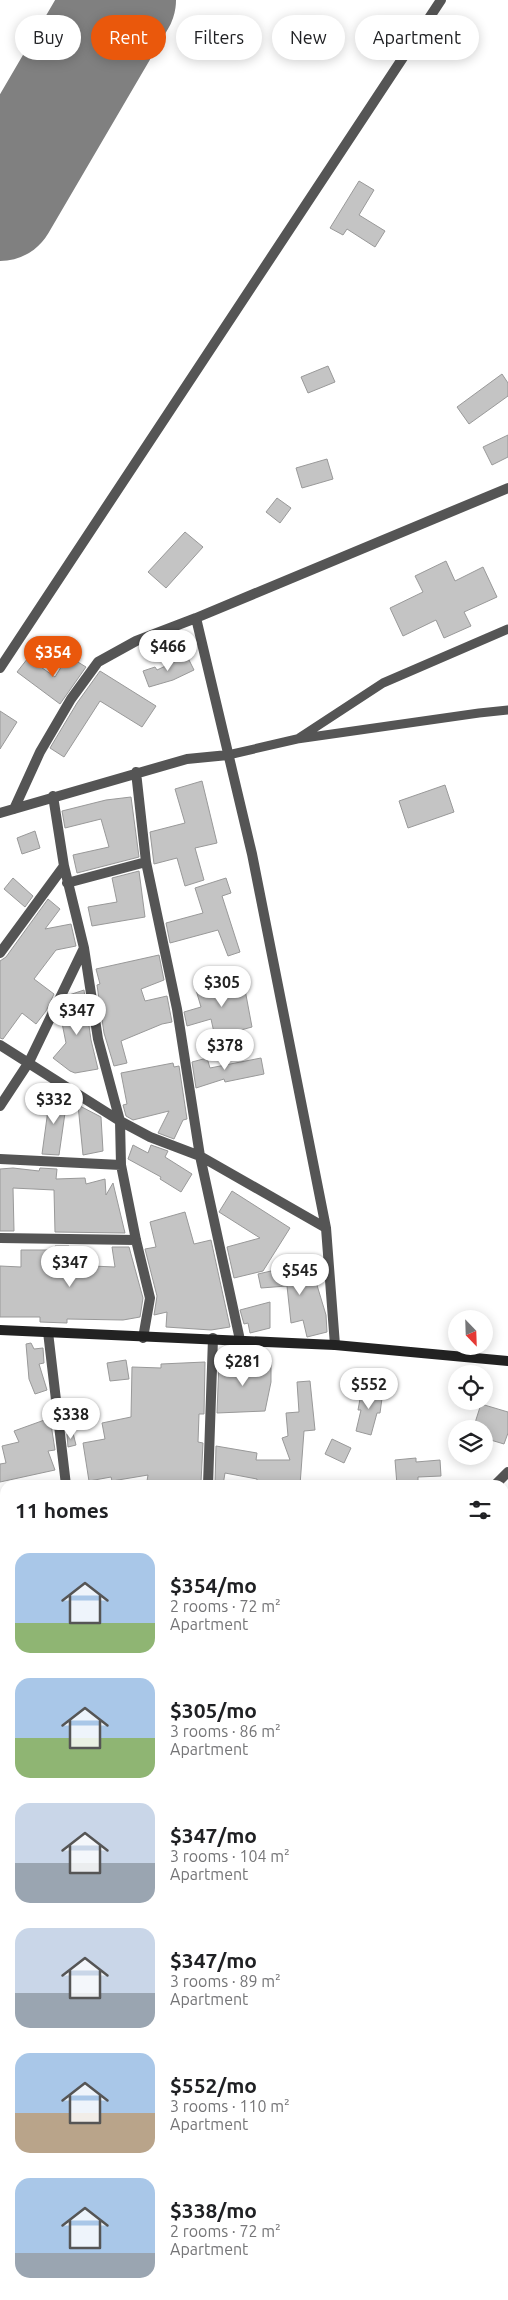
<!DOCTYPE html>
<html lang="en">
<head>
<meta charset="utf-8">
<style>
  :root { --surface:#fff; --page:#f6f6f6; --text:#202124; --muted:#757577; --accent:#ea580c }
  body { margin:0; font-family:Ubuntu,sans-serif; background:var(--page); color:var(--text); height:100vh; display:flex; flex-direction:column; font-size:19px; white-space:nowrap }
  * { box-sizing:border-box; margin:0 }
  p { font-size:16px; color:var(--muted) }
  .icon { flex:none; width:28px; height:28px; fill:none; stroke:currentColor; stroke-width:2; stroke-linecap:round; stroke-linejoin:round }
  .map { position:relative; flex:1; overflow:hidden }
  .details { position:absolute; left:0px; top:1480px; width:509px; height:820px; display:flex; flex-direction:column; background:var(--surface); border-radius:15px 15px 0 0; box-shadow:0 2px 12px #0003 }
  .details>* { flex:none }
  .hud { position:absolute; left:15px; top:15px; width:479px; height:45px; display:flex; gap:10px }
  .needle { width:32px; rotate:157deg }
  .buttons { position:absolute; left:448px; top:1310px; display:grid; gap:10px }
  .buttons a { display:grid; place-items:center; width:45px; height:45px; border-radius:50%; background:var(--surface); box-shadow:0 2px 12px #0003; font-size:25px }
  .price { position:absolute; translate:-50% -42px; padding:0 11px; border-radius:18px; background:#fff; color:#222; font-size:16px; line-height:32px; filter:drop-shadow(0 1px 2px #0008) }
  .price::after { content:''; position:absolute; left:50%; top:30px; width:15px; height:11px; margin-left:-8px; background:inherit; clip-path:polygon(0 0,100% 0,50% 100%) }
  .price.on { background:var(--accent); color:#fff }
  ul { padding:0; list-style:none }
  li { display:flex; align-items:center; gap:15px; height:125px; padding:0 15px }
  li span { display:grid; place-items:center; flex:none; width:140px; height:100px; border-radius:15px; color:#555 }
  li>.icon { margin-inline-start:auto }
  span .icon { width:60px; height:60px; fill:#fffc; stroke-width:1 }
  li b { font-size:21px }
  h2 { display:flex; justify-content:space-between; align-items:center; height:60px; padding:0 15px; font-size:21px }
  .tag { padding:0 18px; border-radius:22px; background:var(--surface); box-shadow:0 2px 12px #0003; font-size:18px; line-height:45px }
  .tag.on { background:var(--accent); color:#fff }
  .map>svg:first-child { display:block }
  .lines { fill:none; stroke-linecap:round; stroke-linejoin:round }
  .runway { stroke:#808080; stroke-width:112 }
  .building { fill:#c4c4c4; stroke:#999 }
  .path { stroke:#777; stroke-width:3; stroke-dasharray:1 2.5; stroke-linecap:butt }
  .lane { stroke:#555; stroke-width:9 }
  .street { stroke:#555; stroke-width:10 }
  .secondary { stroke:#222; stroke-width:10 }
</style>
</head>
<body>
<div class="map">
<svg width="508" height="2300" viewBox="0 0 508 2300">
  <rect width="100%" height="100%" fill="#fff"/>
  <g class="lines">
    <path class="runway" d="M0,205L120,0"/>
  </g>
  <path class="building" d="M359,181L374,190L359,215L385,231L375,247L347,229L343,235L330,228Z
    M328,366L335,382L308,393L301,377Z
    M502,374L508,383V396L469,424L457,407Z
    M508,435V457L492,465L483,447Z
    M327,459L333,479L302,488L296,468Z
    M277,498L291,508L280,523L266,512Z
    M185,532L203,547L166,588L148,572Z
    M446,561L455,581L483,567L497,597L464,612L471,626L444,638L436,620L403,636L390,608L423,592L415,576Z
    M68,656L86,667L60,704L17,672L28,658L55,677Z
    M187,656L194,670L173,680L149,687L143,671L155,667L157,670Z
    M100,671L156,706L142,727L100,701L64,757L50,748L77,703Z
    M0,711L17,722L0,749Z
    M202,781L217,843L195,848L204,880L185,886L177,858L154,864L150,832L185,823L175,789Z
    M445,785L454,812L408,828L399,801Z
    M131,797L139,857L77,873L73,855L109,847L101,819L65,828L62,811L106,800Z
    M35,831L40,848L22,854L17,838Z
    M139,871L145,917L92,926L88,907L117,902L112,878Z
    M13,878L33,896L25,907L4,889Z
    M226,878L231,893L222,896L240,952L228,956L218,930L170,943L166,923L203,913L195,888Z
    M48,899L60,909L45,929L71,924L76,946L56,950L34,979L54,994L46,1011L36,1024L22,1013L3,1039L0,1038V961L6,957Z
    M159,955L164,980L141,989L145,1001L167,996L172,1022L162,1024L121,1041L127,1063L114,1066L104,1033L97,985L100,984L96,969Z
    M243,979L252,1027L215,1037L211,1019L187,1026L184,1012L201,1007L196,990Z
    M84,990L91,1040L98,1069L75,1073L70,1071L53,1058L66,1043L60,1013L69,995Z
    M207,1058L210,1068L261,1058L264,1074L225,1082L224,1079L196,1088L192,1062Z
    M173,1063L174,1067L179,1066L187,1119L183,1120L174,1139L158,1133L169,1111L133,1120L126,1116L123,1105L127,1104L121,1073Z
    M56,1093L67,1099L59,1155L42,1154L48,1110L44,1108Z
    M78,1105L101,1117L103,1151L83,1155Z
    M133,1145L148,1153L151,1145L168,1151L165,1157L192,1174L181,1192L160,1179L161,1177L128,1159Z
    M13,1168L39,1171L40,1168L57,1169L56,1179L85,1178L86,1184L105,1179L106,1195L113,1183L125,1233L55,1232L54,1190L13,1188L14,1231H0V1169Z
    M232,1191L290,1228L263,1271L234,1278L227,1247L260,1238L219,1212Z
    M185,1212L194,1244L211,1240L230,1327L211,1330L166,1327L167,1312L154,1315L157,1296L145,1249L156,1247L150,1222Z
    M55,1246H69V1265L115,1267L112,1247H129L143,1298L140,1317L123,1320L67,1319V1323L40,1322V1317H0V1266L21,1267V1250H50L55,1249Z
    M310,1262L326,1315L327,1332L307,1337L303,1320L291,1323L287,1286L261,1288L258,1274Z
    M270,1302V1328L250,1333L248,1323L244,1324L240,1310Z
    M31,1343L34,1349L43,1348L44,1363L39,1364L47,1390L35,1394L29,1379L26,1344Z
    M126,1360L129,1379L110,1381L107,1363Z
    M205,1362L204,1414H199L198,1442L203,1443L201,1482L196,1481L195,1485H159L160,1483L147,1481L148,1475L112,1481L111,1477L89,1481L83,1443L105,1439L102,1423L131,1417L132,1367L161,1368V1364Z
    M219,1362H271V1382L265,1411L217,1413Z
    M310,1381L315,1430L304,1431L300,1485H257V1479L225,1473L223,1485L215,1484L216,1446L257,1453L256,1460H290L282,1438L288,1436L286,1413L299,1412L297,1382Z
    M362,1388L383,1391L380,1413H377L371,1435L356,1431L361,1410H358Z
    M481,1404L508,1412V1433L504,1444L484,1438V1429H473Z
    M50,1418L55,1450L48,1451L55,1470L0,1482V1464L6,1463L2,1446L19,1442L14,1431Z
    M73,1433L76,1445L68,1447L67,1434Z
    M332,1439L351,1448L344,1463L325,1454Z
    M416,1458V1462L440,1460L441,1476L418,1477V1485H397L395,1460Z"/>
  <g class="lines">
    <path class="path" d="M504,1855L508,1853
      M194,2295L195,2300"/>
    <path class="lane" d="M299,738L383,683L508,629
      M228,755L297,739L479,713L508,710"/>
    <path class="street" d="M196,618L252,854L326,1228L335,1345
      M0,668L441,0
      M136,772L146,862L177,1009L200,1156L240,1340
      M53,796L64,866L84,948L98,1039L120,1121L121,1165L136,1240L150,1298L143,1338
      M14,809L40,752L71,699L98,662L136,641L196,618L508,488
      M0,813L187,759L228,755
      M67,883L146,862
      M0,953L64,866
      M0,1045L120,1121L150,1137L200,1156L326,1228
      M0,1106L29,1062L84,948
      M0,1159L121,1165
      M0,1238L136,1240
      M48,1332L66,1485
      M208,1485L213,1338
      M495,1485L508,1472
      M0,1519H5
      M0,1703L5,1712
      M0,1829L5,1830
      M504,1941L508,1942
      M0,2053L5,2054
      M504,2065H508
      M0,2218L5,2200
      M108,2295L113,2300
      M377,2295L383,2300"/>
    <path class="secondary" d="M0,1330L335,1345L508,1361"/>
  </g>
</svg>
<div class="buttons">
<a><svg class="needle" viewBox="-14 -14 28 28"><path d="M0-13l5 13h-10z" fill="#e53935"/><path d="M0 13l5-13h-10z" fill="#757577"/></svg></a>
<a><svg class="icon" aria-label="locate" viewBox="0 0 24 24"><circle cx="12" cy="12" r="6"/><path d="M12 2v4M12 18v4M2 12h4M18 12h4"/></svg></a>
<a><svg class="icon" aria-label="layers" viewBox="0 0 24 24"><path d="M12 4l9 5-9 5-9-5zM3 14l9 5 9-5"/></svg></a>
</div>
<b class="price" style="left:168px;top:672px">$466</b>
<b class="price on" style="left:53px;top:678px">$354</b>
<b class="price" style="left:222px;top:1008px">$305</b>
<b class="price" style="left:77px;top:1036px">$347</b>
<b class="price" style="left:225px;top:1071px">$378</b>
<b class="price" style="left:54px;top:1125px">$332</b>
<b class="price" style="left:70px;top:1288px">$347</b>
<b class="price" style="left:300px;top:1296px">$545</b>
<b class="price" style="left:243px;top:1387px">$281</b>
<b class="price" style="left:369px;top:1410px">$552</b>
<b class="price" style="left:71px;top:1440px">$338</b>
<div class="hud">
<a class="tag">Buy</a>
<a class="tag on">Rent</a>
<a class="tag">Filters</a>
<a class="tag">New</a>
<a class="tag">Apartment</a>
</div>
<section class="details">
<h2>11 homes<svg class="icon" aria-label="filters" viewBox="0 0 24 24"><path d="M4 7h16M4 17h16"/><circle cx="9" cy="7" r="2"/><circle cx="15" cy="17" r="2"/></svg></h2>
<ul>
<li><span style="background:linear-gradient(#a9c7e8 70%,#8fb573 0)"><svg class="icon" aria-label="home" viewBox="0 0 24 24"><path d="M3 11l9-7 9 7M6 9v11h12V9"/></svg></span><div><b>$354/mo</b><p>2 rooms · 72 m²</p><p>Apartment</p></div></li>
<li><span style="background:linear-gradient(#a9c7e8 60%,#8fb573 0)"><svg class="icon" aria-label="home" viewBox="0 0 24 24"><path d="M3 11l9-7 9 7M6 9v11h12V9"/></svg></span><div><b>$305/mo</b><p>3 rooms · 86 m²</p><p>Apartment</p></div></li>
<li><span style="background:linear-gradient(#c9d6e8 60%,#9aa5b1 0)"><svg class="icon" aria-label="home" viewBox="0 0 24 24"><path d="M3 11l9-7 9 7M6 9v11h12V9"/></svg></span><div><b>$347/mo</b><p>3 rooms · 104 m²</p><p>Apartment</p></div></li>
<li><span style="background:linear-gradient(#c9d6e8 65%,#9aa5b1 0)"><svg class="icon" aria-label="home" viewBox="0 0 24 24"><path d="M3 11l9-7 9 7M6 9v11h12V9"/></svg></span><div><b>$347/mo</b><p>3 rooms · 89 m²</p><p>Apartment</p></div></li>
<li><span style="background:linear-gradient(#a9c7e8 60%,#b9a48a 0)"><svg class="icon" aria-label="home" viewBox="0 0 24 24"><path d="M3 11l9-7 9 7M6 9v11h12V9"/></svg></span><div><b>$552/mo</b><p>3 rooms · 110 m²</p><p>Apartment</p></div></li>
<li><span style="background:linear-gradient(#a9c7e8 75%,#9aa5b1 0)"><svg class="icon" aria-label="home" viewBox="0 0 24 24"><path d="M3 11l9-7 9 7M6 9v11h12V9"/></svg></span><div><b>$338/mo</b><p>2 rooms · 72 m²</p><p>Apartment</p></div></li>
</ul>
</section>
</div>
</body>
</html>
